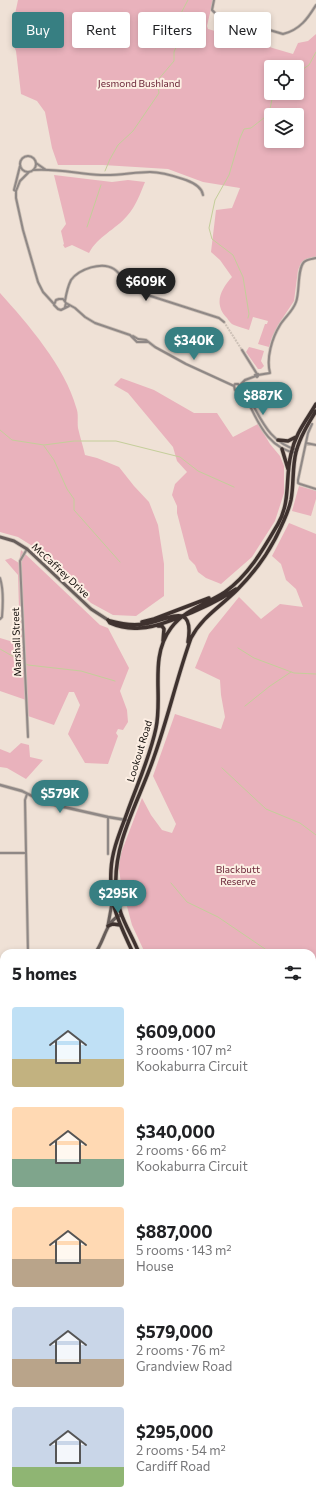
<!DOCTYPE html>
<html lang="en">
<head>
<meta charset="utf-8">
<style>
  :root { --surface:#fff; --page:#f6f6f6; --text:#202124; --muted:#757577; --accent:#377f82 }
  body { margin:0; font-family:Commissioner,sans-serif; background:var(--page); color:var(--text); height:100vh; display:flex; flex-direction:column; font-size:15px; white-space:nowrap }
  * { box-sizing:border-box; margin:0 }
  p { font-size:13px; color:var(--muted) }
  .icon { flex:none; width:22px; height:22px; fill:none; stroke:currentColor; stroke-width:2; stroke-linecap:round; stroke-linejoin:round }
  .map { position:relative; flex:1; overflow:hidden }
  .details { position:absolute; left:0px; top:949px; width:316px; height:556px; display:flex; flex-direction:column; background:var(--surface); border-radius:12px 12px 0 0; box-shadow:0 2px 6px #0003 }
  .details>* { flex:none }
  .top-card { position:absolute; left:12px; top:12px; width:292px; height:36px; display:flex; gap:8px }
  .controls { position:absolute; left:264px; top:60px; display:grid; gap:8px }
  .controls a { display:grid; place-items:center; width:40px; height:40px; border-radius:4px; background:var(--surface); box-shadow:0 2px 6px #0003; font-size:20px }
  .price { position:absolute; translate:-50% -34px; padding:0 9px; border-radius:14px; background:var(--accent); color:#fff; font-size:13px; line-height:26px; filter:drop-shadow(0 1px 2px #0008) }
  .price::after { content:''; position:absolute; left:50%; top:24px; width:12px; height:9px; margin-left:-6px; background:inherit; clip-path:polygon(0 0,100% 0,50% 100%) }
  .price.active { background:#222; color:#fff }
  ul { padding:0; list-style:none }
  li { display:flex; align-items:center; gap:12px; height:100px; padding:0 12px }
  li span { display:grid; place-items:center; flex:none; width:112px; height:80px; border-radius:4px; color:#555 }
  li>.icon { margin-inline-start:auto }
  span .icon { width:48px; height:48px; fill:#fffc; stroke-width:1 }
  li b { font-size:17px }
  h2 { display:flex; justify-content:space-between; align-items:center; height:48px; padding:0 12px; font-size:17px }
  .pill { padding:0 14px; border-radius:4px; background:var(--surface); box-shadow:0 2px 6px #0003; font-size:14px; line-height:36px }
  .pill.active { background:var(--accent); color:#fff }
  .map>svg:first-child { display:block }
  .green { fill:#e9b2bc; fill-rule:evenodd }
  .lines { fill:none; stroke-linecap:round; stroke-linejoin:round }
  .stream { stroke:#c4ce9a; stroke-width:1 }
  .minor-tunnel { stroke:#cdc1b7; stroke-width:2; stroke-dasharray:2 1; stroke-linecap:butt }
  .minor-casing { stroke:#cbbfb5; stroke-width:3.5 }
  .tertiary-casing { stroke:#cbbfb5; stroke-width:4 }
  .secondary-casing { stroke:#cbbfb5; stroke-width:4.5 }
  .primary-casing { stroke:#cbbfb5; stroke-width:5 }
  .trunk-casing { stroke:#cbbfb5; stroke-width:5 }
  .motorway-casing { stroke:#cbbfb5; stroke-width:5.5 }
  .minor { stroke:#8f8886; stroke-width:2 }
  .tertiary { stroke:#8f8886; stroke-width:2.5 }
  .secondary { stroke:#675d5a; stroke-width:3 }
  .primary { stroke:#4b3f3b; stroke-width:3.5 }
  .trunk { stroke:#3f322f; stroke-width:3.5 }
  .motorway { stroke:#332623; stroke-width:4 }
  .rail-casing { stroke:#736a64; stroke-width:2.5 }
  .rail { stroke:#fceee3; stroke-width:1; stroke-dasharray:3; stroke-linecap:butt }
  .labels { text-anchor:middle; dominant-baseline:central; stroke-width:4; stroke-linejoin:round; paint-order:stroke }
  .park-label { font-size:10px; fill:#6a2537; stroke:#fceee3 }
  .street-label { font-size:10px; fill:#0f0b08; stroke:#fceee3 }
</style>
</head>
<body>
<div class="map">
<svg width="316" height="1505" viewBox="0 0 316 1505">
  <rect width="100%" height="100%" fill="#efe1d6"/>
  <path class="green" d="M18,0H213L207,26L208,29L293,54L298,43L308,41L316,34V257L309,258L301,263L298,270L294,301L278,325L272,337L269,347L258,344L265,324H267L268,321L253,317L249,330C244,328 238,327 234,325C231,324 229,321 227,318C213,304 221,289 232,277L220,260L211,252L216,210L232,208L240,188L203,182L168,169L103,165H58L52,148L45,112L37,101L21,94L16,51C8,36 15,16 18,0ZM271,67H297V93H271ZM271,115H297V141H271Z
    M54,175L112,182L128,180L145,182C140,194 136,206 127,216C115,230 98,236 89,253L72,245L65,248L63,245L64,244L61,231L66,224Z
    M0,293C28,324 65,367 76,407C79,414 77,421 78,428C80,437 83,446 85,455L97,458L119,467L134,486L149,502L158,525L164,564V596L136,616L113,615L91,603L34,547L18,537L0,532Z
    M249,347L264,351L261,361L264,366L261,369H258L246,352Z
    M121,378L154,390L194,413H217L233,437L258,424L270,444L280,456L284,466V493L275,521L252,557L221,584L206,578L198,572L195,565L189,559L177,513V506L172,495L175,484L187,472L177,461L173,447L128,393L114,385Z
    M299,486L316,491V499L311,516L292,511Z
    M289,523L316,534V1094H312V953H145L132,925L121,884L118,861L142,798L151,815L162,830L172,833L176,824L153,776L175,714L221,729L225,717L221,695L220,680L195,668L209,634L239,597L261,619L280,604L303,607L296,589L286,580L281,564L272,556Z
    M21,550L100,625L108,628L129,668L120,691L127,710L128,722L123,730L118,729L116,733L118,736L108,764L85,763L68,734L80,705L74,692H69L54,725L28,716L26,700L0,691V638L20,644L18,575L5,560L11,558L19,563Z
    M21,743L29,745L30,757L43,760L26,779L7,768L0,767V749L10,753Z
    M0,1149L4,1152V1221L0,1218Z
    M0,1236L4,1239V1283L0,1278Z
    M314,1438H316V1494H314L313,1491V1439Z"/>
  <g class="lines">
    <path class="stream" d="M297,73L309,65L316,52
      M105,171L110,159L118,145L133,131L159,93L157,81L174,61V52L181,36L178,24L179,17L188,0
      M87,227L101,185
      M248,318L249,314L243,277L233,255L212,239L209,228L215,200L229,175L240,138L244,129L251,128L269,114L272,99L276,93
      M0,430L12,440L44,445L74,441H116L180,457L198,471L234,487
      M44,446L54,460L67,489L74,499V510L120,562
      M238,648L254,658L294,673L316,674
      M0,649L28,665L81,671L115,681
      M245,706L270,686L291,672
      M222,768L266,809L300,823L316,835
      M171,883L187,902L218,917L271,953
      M312,1005L316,1009
      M0,1189L4,1186
      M0,1214V1216
      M312,1289L316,1285"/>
    <path class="minor-tunnel" d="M224,322L242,350"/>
    <defs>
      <path id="minor" d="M214,0L212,10L216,14L283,34C300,30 308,18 316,5
        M20 164a8 8 0 1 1 16 0a8 8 0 1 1-16 0Z
        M36,163L46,170
        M20,166L14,190L16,191V198L23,230L38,282L43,292L54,304
        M33,170C56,168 79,174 101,175C118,176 134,172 150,172C163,172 174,176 186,180C194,183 202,187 203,195
        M16,191L20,181L29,172
        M65,301C66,295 68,286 71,280C79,269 102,261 114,269C123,275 126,286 135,291L219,318L224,322
        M66,303L75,308L85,317L95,323L130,335L137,342H148
        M65,307L66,303L63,299H59L56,300L54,305L58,309L61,310L69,306
        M133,336L138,339L146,340L155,347L186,364L234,386
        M242,350L257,374
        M258,374V376L257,377L255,375Z
        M258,375L270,373C266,358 272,338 280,325C285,317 293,311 296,302C300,292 297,269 304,262C307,259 312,259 316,258
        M240,385L245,380L256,376
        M234,386L235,384H238C259,405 261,440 297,450
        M234,386L235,390C244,393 246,400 251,408C261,429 272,449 296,453
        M312,424L308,433L298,480V483L300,484L316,489
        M306,443L316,445
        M27,549L20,561L28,737
        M0,578C4,590 3,605 2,617L0,619
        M27,794L25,800L28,953
        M108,817V854
        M0,853H26
        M0,987H4
        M0,1017H4
        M312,1099H316
        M0,1127L4,1129
        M312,1132L316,1133
        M312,1169L316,1168
        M0,1292H4
        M312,1363L316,1359
        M312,1393L316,1391
        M0,1396H4
        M312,1434H316
        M0,1459L4,1464
        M312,1497L316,1501
        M189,1505L191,1501
        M232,1505L235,1501"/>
      <path id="tertiary" d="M0,785L22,791L46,803L108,817L126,820"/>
      <path id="secondary" d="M0,537L14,541L27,549L91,609L108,620
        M108,925L112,903
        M95,953C105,941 105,921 121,915
        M0,1047L4,1044
        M312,1080L316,1079
        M312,1314L316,1311
        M0,1500L4,1499
        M0,1503L9,1501"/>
      <path id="primary" d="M101,1501L102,1505"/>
      <path id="trunk" d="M278,440L288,441L296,437
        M282,449L288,469
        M108,620L110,623C119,627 129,629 140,628C152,628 164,623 175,619C197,611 217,602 236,589
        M110,621C121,624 132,626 144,624C167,621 195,599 188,642
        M142,622L154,619L209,598
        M158,626H162L164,629L163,641
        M108,926L113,924L120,925
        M133,953C119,922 109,905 111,870C112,850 120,832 127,813C137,785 150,757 156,728C163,695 149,657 171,628C185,609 207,604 225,592C249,575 264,548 278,524C291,501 285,478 291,454C295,434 306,421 316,404
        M139,953C129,928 118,917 116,888C113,842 140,799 154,757C168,718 177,677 191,638C202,617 220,607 237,590C252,575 265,558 275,539C281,527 288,514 291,500C294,484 292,468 296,452C300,437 308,424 316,411"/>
      <path id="motorway" d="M32,1501L35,1505
        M40,1505L41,1501
        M48,1505L49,1501
        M55,1505L56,1501"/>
    </defs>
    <use href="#minor" class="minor-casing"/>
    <use href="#tertiary" class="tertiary-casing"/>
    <use href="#secondary" class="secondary-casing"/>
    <use href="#primary" class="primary-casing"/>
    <use href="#trunk" class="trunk-casing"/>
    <use href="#motorway" class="motorway-casing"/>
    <use href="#minor" class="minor"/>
    <use href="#tertiary" class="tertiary"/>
    <use href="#secondary" class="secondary"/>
    <use href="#primary" class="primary"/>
    <use href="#trunk" class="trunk"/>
    <use href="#motorway" class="motorway"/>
    <defs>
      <path id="rail" d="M0,1230L4,1234
        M312,1232L316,1228"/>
    </defs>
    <use href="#rail" class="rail-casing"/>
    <use href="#rail" class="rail"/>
  </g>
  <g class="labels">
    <g class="park-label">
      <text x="139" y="83">Jesmond Bushland</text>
      <text x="238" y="869">Blackbutt<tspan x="238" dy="12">Reserve</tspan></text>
    </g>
    <g class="street-label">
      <text transform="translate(61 570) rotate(43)">McCaffrey Drive</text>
      <text transform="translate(16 642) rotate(-92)">Marshall Street</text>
      <text transform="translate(139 751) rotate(-73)">Lookout Road</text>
    </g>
  </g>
</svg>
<div class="controls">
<a><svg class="icon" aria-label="locate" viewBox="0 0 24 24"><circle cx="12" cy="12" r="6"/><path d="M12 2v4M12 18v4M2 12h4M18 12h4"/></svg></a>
<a><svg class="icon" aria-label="layers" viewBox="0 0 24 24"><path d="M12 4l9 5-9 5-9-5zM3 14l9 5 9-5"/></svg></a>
</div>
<b class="price active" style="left:146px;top:302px">$609K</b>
<b class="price" style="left:194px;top:361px">$340K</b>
<b class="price" style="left:263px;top:416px">$887K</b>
<b class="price" style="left:60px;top:814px">$579K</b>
<b class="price" style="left:118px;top:914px">$295K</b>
<div class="top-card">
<a class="pill active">Buy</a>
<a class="pill">Rent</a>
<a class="pill">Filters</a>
<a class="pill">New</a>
</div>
<section class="details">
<h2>5 homes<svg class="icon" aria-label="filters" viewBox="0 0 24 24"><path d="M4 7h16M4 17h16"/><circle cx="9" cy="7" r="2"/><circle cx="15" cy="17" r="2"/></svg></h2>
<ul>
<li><span style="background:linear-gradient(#bfe0f5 65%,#c2b280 0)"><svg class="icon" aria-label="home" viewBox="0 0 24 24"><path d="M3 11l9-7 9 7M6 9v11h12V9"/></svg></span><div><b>$609,000</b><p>3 rooms · 107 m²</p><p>Kookaburra Circuit</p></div></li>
<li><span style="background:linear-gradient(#ffd9b3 65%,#7fa58c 0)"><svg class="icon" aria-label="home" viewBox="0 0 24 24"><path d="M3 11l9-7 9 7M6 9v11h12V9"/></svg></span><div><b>$340,000</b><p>2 rooms · 66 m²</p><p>Kookaburra Circuit</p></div></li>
<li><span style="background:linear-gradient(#ffd9b3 65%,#b9a48a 0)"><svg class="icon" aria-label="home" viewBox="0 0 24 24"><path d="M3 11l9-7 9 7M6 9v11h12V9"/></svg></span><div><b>$887,000</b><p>5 rooms · 143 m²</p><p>House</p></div></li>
<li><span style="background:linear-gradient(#c9d6e8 65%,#b9a48a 0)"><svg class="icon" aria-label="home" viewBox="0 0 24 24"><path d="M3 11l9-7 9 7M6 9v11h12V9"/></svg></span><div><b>$579,000</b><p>2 rooms · 76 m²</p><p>Grandview Road</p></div></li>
<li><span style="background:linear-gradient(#c9d6e8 75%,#8fb573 0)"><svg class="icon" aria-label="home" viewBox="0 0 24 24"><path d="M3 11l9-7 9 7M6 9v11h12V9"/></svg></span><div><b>$295,000</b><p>2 rooms · 54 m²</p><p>Cardiff Road</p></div></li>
</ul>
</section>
</div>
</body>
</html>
